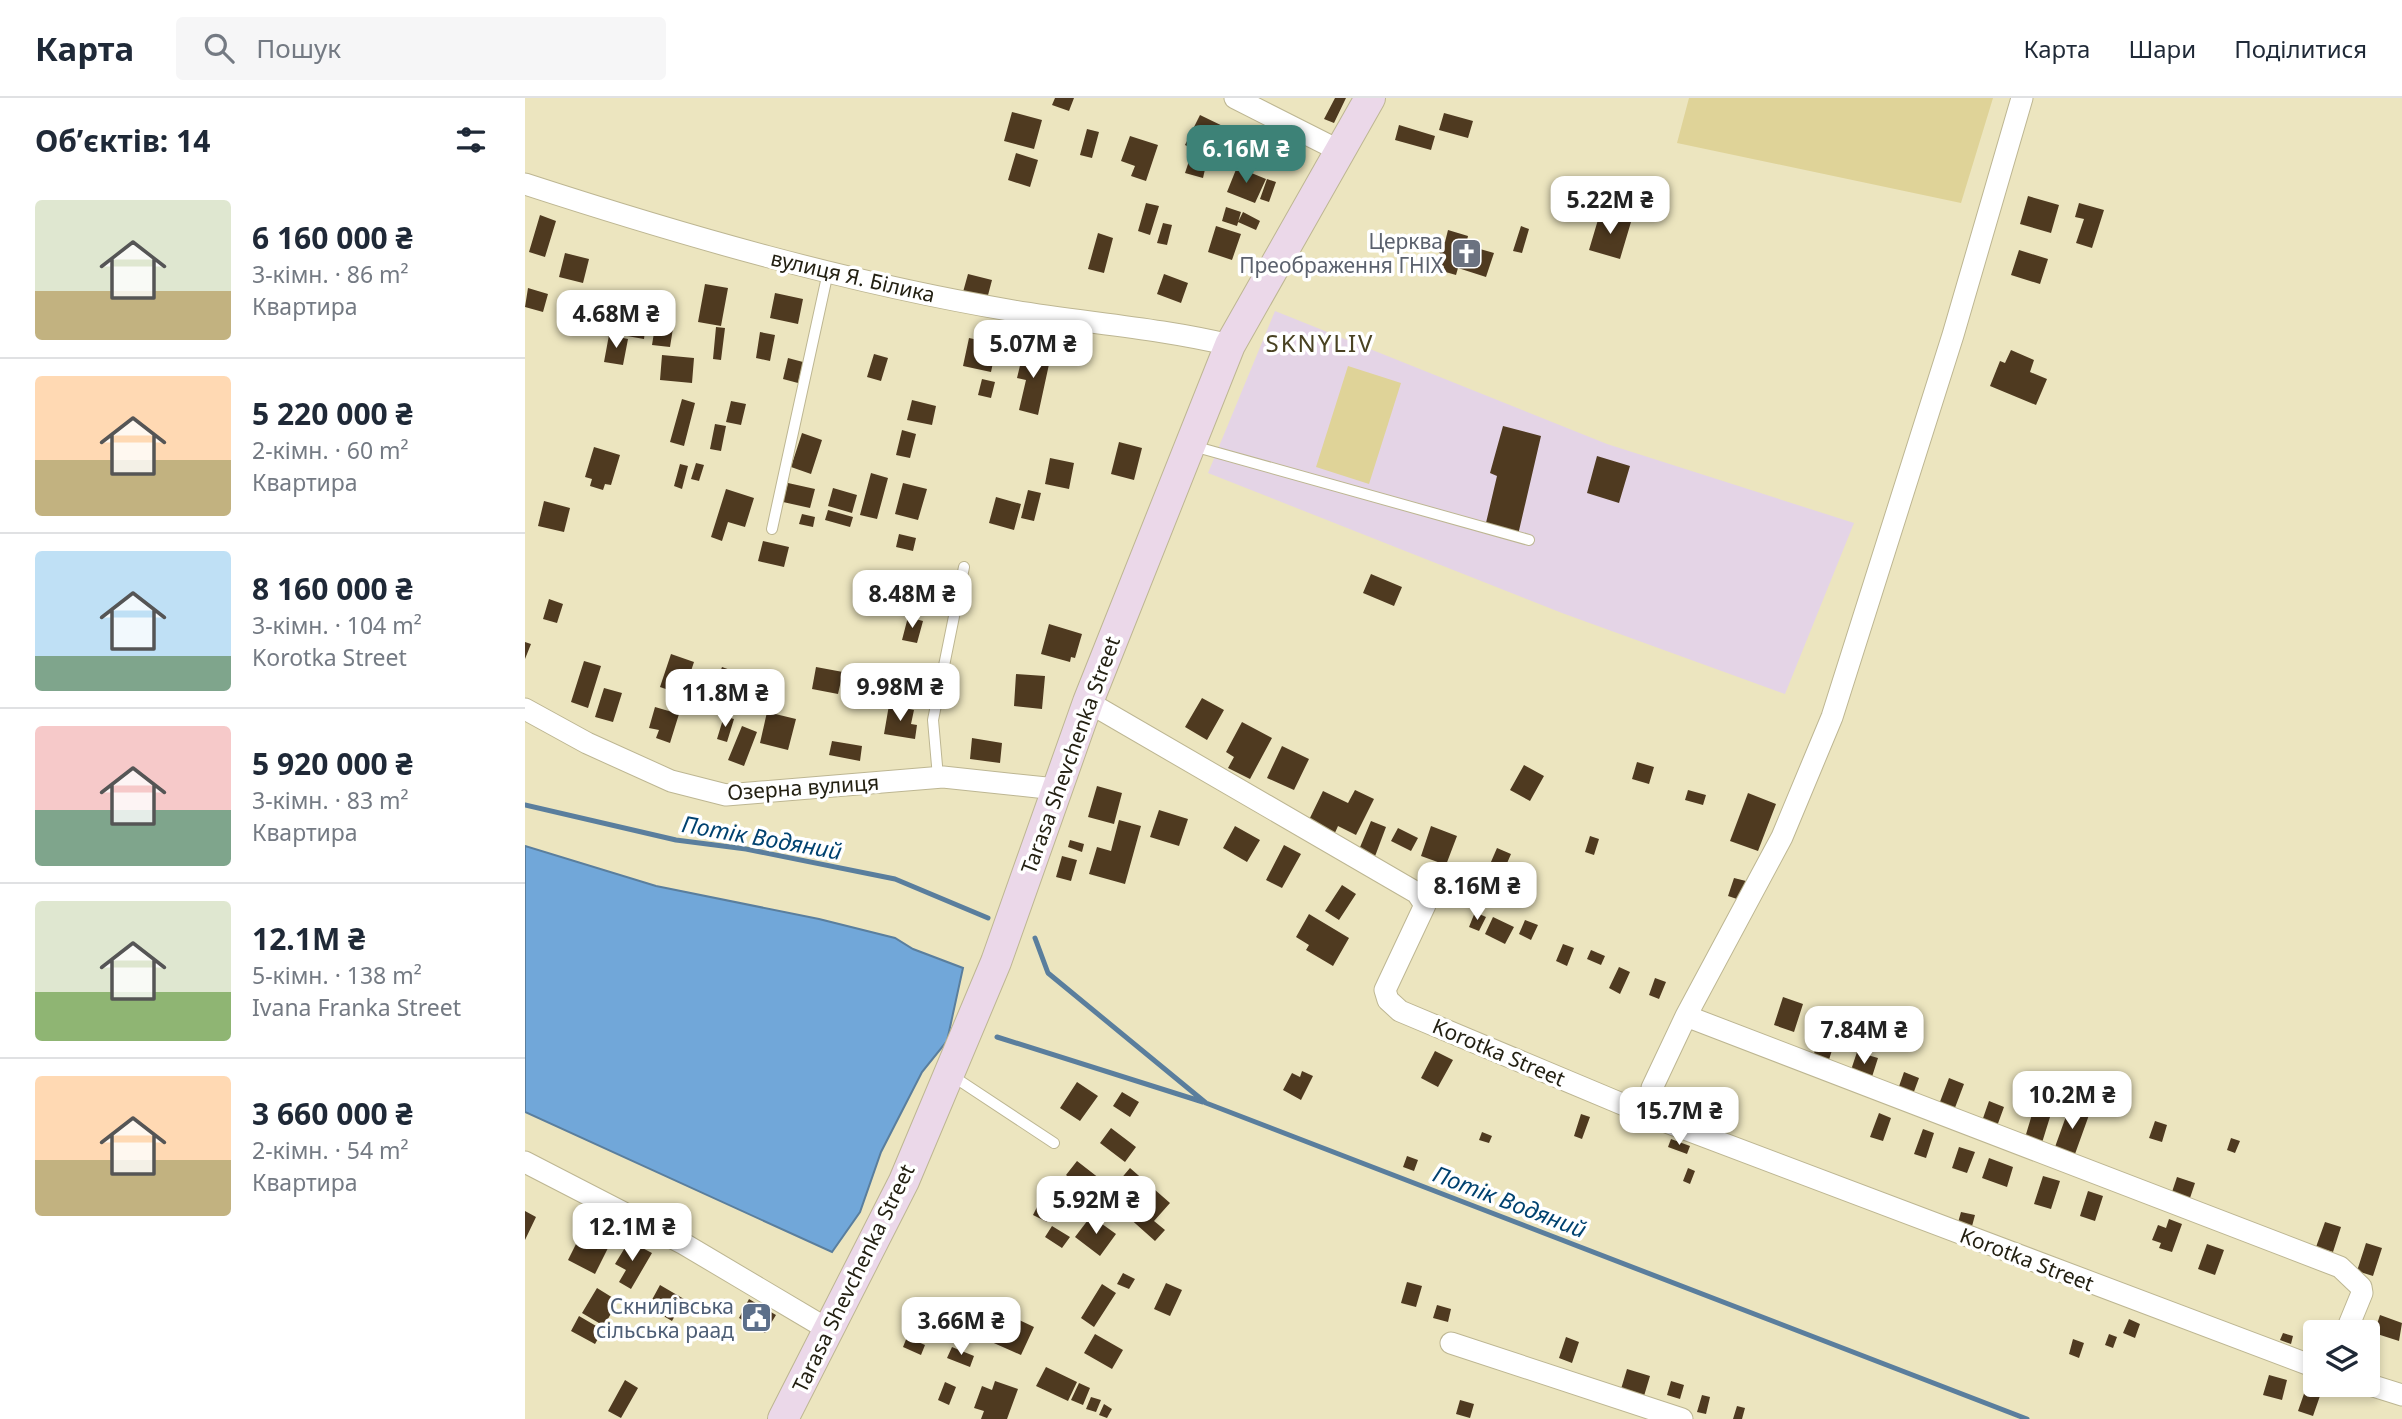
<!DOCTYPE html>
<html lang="uk">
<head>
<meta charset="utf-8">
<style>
  :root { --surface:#fff; --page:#f6f6f7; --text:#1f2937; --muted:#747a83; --line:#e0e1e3; --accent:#3d8277 }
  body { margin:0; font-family:"Noto Sans",sans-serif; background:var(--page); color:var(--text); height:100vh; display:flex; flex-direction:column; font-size:26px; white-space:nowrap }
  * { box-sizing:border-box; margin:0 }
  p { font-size:23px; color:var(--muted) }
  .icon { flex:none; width:38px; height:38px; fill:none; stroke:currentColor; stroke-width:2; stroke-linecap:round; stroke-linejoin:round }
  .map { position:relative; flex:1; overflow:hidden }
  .drawer { display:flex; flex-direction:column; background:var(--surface); width:525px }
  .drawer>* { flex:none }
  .controls { position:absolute; left:1778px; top:1222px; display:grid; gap:14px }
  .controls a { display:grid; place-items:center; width:77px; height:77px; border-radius:7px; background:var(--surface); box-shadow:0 4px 10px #0003; font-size:35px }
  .price { position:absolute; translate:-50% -60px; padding:0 16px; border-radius:14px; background:#fff; color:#222; font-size:23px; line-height:46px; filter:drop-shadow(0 2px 4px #0008) }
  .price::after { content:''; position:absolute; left:50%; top:42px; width:21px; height:16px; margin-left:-10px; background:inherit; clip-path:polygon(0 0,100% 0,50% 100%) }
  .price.current { background:var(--accent); color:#fff }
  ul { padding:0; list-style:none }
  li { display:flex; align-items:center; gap:21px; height:175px; padding:0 35px }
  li+li { border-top:2px solid var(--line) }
  li span { display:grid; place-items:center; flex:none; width:196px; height:140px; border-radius:7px; color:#555 }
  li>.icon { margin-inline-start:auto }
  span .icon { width:84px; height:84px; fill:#fffc; stroke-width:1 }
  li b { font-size:30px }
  h2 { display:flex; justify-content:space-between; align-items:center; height:84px; padding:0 35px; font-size:30px }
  header { display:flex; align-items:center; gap:42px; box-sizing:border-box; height:98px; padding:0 35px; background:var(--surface); border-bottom:2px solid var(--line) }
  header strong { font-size:33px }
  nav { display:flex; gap:38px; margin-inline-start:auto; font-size:24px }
  .search { width:490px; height:63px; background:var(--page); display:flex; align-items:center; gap:18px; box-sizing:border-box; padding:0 24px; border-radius:7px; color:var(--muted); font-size:26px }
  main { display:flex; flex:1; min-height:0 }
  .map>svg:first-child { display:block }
  .education { fill:#e4d4e6 }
  .green { fill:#dfd398 }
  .water { fill:#71a7d9; stroke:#5a7e9d; stroke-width:2 }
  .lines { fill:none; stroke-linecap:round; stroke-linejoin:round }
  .stream { stroke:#5a7e9d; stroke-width:5 }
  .building { fill:#4f3a20 }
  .lane-casing { stroke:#bdb692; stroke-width:12 }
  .street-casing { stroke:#bdb692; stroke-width:23 }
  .secondary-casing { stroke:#bdb692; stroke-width:32 }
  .lane { stroke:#fff; stroke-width:10 }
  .street { stroke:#fff; stroke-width:21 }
  .secondary { stroke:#ebd8e9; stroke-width:30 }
  .labels { text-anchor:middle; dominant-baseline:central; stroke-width:7; stroke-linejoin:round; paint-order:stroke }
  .worship-label { font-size:21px; fill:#5b616d; stroke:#fff; text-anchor:end }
  .street-label { font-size:21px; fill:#232012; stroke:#fff }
  .service-label { font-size:21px; fill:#4e5e75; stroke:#fff; text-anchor:end }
  .water-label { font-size:23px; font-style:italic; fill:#004270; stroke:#fff }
  .quarter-label { font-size:24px; letter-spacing:2px; fill:#494222; stroke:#fff }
</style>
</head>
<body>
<header>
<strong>Карта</strong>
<div class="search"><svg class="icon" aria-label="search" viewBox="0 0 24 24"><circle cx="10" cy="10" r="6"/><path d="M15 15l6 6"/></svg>Пошук</div>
<nav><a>Карта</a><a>Шари</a><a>Поділитися</a></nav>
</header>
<main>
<section class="drawer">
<h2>Об’єктів: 14<svg class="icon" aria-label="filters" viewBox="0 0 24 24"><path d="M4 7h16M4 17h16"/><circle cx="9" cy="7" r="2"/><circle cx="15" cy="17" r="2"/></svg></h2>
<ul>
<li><span style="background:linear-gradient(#dfe7d0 65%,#c2b280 0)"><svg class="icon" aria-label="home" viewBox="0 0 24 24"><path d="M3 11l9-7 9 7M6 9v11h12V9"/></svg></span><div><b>6 160 000 ₴</b><p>3-кімн. · 86 m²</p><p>Квартира</p></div></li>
<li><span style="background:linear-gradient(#ffd9b3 60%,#c2b280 0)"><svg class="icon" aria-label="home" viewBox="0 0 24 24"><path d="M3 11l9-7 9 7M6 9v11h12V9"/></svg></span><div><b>5 220 000 ₴</b><p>2-кімн. · 60 m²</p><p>Квартира</p></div></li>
<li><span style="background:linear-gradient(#bfe0f5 75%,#7fa58c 0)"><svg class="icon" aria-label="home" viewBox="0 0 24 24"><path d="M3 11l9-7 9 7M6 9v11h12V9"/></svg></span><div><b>8 160 000 ₴</b><p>3-кімн. · 104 m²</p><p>Korotka Street</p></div></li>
<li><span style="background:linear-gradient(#f6c9c9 60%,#7fa58c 0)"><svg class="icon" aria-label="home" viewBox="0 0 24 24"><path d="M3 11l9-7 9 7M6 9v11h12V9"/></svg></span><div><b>5 920 000 ₴</b><p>3-кімн. · 83 m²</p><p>Квартира</p></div></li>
<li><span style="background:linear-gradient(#dfe7d0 65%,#8fb573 0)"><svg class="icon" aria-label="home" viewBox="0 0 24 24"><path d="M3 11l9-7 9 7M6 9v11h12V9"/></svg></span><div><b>12.1M ₴</b><p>5-кімн. · 138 m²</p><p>Ivana Franka Street</p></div></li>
<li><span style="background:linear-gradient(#ffd9b3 60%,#c2b280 0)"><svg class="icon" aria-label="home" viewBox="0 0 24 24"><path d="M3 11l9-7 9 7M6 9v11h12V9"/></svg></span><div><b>3 660 000 ₴</b><p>2-кімн. · 54 m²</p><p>Квартира</p></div></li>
</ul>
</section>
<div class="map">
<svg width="1877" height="1321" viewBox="0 0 1877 1321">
  <rect width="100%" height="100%" fill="#ece5bf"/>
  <path class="education" d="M750,213L1082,346L1329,425L1260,596L1037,515L683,375Z"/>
  <path class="green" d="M1164,0H1468L1436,105L1152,45Z
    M823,268L876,285L844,386L791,369Z"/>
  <path class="water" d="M0,748L131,788L294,821L370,840L388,851L438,870L422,943L397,974L356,1054L335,1114L307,1154L0,1014Z"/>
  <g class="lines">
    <path class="stream" d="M0,707L151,742L221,751L370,781L463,820
      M510,840L523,875L681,1005L1502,1321
      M472,939L678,1004"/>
  </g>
  <path class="building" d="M530,0H549L544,13L527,7Z
    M810,0H821L809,25L799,21Z
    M487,14L517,22L509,51L479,43Z
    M919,15L948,23L943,40L914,32Z
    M675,17L708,33L693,63L660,47Z
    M874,27L910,38L906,52L870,42Z
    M562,31L574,34L567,60L555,57Z
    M605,38L633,47L621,83L606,78L610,68L596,63Z
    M491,55L513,62L505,89L483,82Z
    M664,63L681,67L678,80L660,75Z
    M712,69L741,81L730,105L702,94Z
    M742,81L751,84L744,104L735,101Z
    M1503,98L1534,107L1526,135L1495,126Z
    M621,105L634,108L625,137L613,133Z
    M1554,105L1579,112L1567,150L1551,145L1559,121L1550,119Z
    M701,109L716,114L712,128L697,123Z
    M718,114L735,123L731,132L713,124Z
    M1075,115L1106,124L1095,161L1064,152Z
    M15,117L31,123L20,159L4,154Z
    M638,125L647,127L642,147L632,145Z
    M691,128L716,136L707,162L683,154Z
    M996,128L1004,131L997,155L988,153Z
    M923,132L943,138L941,147L969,155L961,179L933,170L931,177L917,173L919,168L913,166L916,157L911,150L913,145L920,144Z
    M573,135L588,140L579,175L563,171Z
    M1494,152L1523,161L1515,186L1486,177Z
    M40,155L64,161L58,185L34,179Z
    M443,176L467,182L462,201L438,194Z
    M639,176L663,185L656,205L632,196Z
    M180,186L203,190L196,228L173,224Z
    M3,190L23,196L18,214L0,209Z
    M250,195L278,201L273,226L245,220Z
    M96,205L123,209L119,241L102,238L103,229L93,227Z
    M131,222L149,224L145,249L127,247Z
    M191,229L200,230L196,262L188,261Z
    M235,234L250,237L245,263L231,260Z
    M84,237L103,241L98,267L79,264Z
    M444,240L472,246L466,274L438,268Z
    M499,251L526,257L513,317L494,312L501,282L492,280Z
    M1486,252L1509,262L1505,274L1522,281L1511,307L1465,288L1475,263L1480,265Z
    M349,256L363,260L356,283L342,279Z
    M137,257L169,260L167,285L135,282Z
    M263,260L278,264L273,285L258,281Z
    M457,281L470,284L466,300L453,297Z
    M157,301L170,305L159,348L145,344Z
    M387,302L411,308L407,327L382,322Z
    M206,303L221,306L216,327L201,324Z
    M190,326L201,328L196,353L185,351Z
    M978,328L1016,338L993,437L960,429L972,378L965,375Z
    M377,332L391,336L385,360L371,357Z
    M277,335L297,342L286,376L266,369Z
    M594,344L617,350L609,382L586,376Z
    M69,349L95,357L86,387L80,386L78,392L65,388L67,381L60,379Z
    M1072,358L1105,368L1094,405L1062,395Z
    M525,360L549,365L544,391L520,386Z
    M171,365L179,367L174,383L166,381Z
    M155,366L163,368L157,391L149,388Z
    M346,375L363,380L352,421L335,417Z
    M263,385L290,391L285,410L258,404Z
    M378,385L402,391L393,422L370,416Z
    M308,390L332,397L327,415L303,408Z
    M201,391L229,400L220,429L203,424L197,443L186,439Z
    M503,392L516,395L509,423L496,420Z
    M471,399L496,406L489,432L464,425Z
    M19,403L45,410L39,434L13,428Z
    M303,412L328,419L325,429L300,422Z
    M277,416L290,419L288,429L274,426Z
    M374,436L391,440L388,453L371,449Z
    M238,443L264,449L259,469L233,463Z
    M396,474L418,480L411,507L389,502Z
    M846,476L877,489L869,508L838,495Z
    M24,501L38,506L32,525L18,521Z
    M383,519L398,523L392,545L377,542Z
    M524,526L557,536L550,560L546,559L545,564L516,556Z
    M0,544L6,546L0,561Z
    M146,556L169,564L158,597L135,589Z
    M59,563L76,568L63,610L46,604Z
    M197,569L230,581L220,609L200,601L202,596L189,591Z
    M291,569L318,574L313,596L287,591Z
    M491,576L520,578L517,611L489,608Z
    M79,590L97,595L88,624L70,619Z
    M677,600L699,612L682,642L660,629Z
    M364,607L389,612L386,626L392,627L390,641L359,636Z
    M130,609L154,616L145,645L131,640L134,632L124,630Z
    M242,614L271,621L263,652L235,645Z
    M199,618L209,621L202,644L192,641Z
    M717,624L747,640L725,681L703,670L709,659L701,654Z
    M217,628L232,634L219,668L203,662Z
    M447,640L477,645L475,665L445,661Z
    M307,643L337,648L335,663L304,657Z
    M757,648L784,661L769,692L742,680Z
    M1112,664L1129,669L1124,686L1107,681Z
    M999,667L1019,678L1005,703L985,692Z
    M572,688L597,695L589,726L563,719Z
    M830,692L849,701L831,737L813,728L809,737L783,724L798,693L823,705Z
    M1163,692L1181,697L1178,707L1160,702Z
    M1223,695L1251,706L1233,753L1205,743Z
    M634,712L663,721L654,748L625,739Z
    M594,722L616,728L600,786L564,776L572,749L586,753Z
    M846,723L861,729L849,761L833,754Z
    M710,728L735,742L722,764L698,750Z
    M906,728L932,738L921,767L896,758Z
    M873,730L893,740L886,753L866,743Z
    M1065,738L1074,741L1069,757L1060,754Z
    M545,742L559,746L557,754L543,749Z
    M759,747L776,756L757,790L741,782Z
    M972,750L986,756L970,793L956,787Z
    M537,758L552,762L546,783L531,779Z
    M1209,780L1221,783L1215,802L1203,798Z
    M817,787L831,796L814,822L800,813Z
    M950,814L961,819L954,833L944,829Z
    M784,816L824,840L808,868L781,852L784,847L771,839Z
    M968,819L989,829L980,846L960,836Z
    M1000,822L1013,827L1006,842L994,836Z
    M1038,846L1049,850L1042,868L1031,863Z
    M1066,852L1080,858L1076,867L1062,861Z
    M1094,869L1105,874L1095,896L1084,890Z
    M1130,880L1141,884L1134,901L1124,897Z
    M1258,899L1278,906L1269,934L1249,927Z
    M1293,941L1309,946L1302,968L1287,963Z
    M910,953L928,962L913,989L896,980Z
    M1332,954L1353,960L1346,982L1325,975Z
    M777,973L788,978L776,1002L758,992L767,975L775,979Z
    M1379,974L1394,980L1387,999L1372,994Z
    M1530,976L1544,982L1533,1008L1519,1002Z
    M1424,980L1439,986L1428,1015L1413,1009Z
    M552,984L573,998L555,1023L535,1010Z
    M597,994L614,1004L605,1019L588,1008Z
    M1464,1003L1479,1009L1471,1031L1456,1026Z
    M1544,1010L1564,1017L1550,1056L1530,1049Z
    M1508,1013L1525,1019L1516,1048L1499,1043Z
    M1354,1015L1366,1020L1358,1043L1345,1039Z
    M1056,1016L1065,1019L1057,1041L1049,1038Z
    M1630,1023L1642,1027L1637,1044L1624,1040Z
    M586,1030L611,1049L600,1064L575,1045Z
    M1398,1031L1409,1035L1401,1060L1389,1056Z
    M957,1034L967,1038L964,1045L954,1042Z
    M1706,1040L1715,1043L1710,1055L1702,1052Z
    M1146,1041L1165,1048L1162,1056L1143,1049Z
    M1434,1049L1450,1054L1442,1075L1427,1070Z
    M882,1058L893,1062L889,1073L878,1069Z
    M1464,1060L1488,1069L1482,1089L1457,1080Z
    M552,1063L579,1084L568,1099L541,1077Z
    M605,1070L645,1105L629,1123L640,1132L630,1143L602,1118L616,1103L594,1083Z
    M1163,1070L1170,1073L1165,1086L1158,1083Z
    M1518,1078L1535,1083L1526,1111L1509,1106Z
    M1652,1079L1670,1085L1663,1106L1645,1100Z
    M1563,1093L1578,1098L1570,1123L1555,1118Z
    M512,1109L526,1115L522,1124L508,1117Z
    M0,1113L11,1119L0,1142Z
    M1436,1114L1450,1117L1446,1132L1432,1128Z
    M566,1118L591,1136L575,1158L550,1139Z
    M1644,1121L1657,1126L1647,1154L1634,1150L1636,1145L1627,1142L1633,1127L1641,1130Z
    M1800,1124L1816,1129L1808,1154L1791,1149Z
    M527,1128L545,1139L537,1150L520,1139Z
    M59,1130L86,1144L70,1176L43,1162Z
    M104,1143L127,1155L106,1191L94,1184L101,1172L90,1166Z
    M1841,1145L1857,1150L1848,1178L1832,1173Z
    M1682,1146L1699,1152L1690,1177L1673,1171Z
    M598,1175L610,1181L604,1191L592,1186Z
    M882,1184L897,1188L891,1209L876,1205Z
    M641,1185L657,1192L645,1218L629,1211Z
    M577,1186L591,1195L569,1229L556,1220Z
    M135,1187L159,1201L147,1223L123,1209Z
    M72,1190L93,1203L79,1228L57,1215Z
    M224,1201L251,1217L240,1235L214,1220Z
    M912,1207L926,1211L923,1224L908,1220Z
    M475,1213L509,1229L496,1257L462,1242Z
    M1855,1217L1877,1225L1874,1243L1849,1235Z
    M54,1218L78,1232L70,1246L46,1233Z
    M1604,1221L1615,1226L1610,1240L1598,1235Z
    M1758,1235L1768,1238L1766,1246L1755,1242Z
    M570,1236L598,1252L587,1271L559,1255Z
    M1584,1236L1592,1239L1588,1250L1580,1247Z
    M382,1239L400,1247L396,1257L378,1249Z
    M1041,1239L1054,1244L1047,1265L1034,1260Z
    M1548,1241L1559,1245L1554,1260L1544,1256Z
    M427,1249L449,1258L445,1269L422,1260Z
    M521,1269L552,1284L543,1303L511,1288Z
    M1102,1271L1125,1278L1119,1298L1096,1291Z
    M1744,1277L1762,1282L1757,1302L1738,1297Z
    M100,1282L113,1290L96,1320L83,1313Z
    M470,1283L493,1291L482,1321H456L459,1313L449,1310L457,1288L467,1292Z
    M1146,1283L1159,1287L1155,1301L1142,1297Z
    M420,1284L431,1289L424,1307L413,1302Z
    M554,1285L565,1290L558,1307L546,1302Z
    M1781,1290L1796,1295L1788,1318L1773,1313Z
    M1177,1297L1185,1299L1181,1316L1172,1314Z
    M566,1299L576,1302L571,1314L561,1311Z
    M935,1302L949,1306L945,1320L931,1316Z
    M579,1306L587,1311L582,1320L574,1317Z
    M1212,1308L1220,1310L1217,1321H1208Z"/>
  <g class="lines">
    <defs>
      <path id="lane" d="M668,348L1004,442
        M247,431L303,174
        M413,679L408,622L439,469
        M426,977L529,1045"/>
      <path id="street" d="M710,0L815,53
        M0,86C160,138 323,185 489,213C561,225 634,230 705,247
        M563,604L892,795L900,807L860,892L863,902L875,913L1128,1019L1790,1269
        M0,611L62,645L146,683L201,697L418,679L531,691
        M1161,918L1815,1169L1836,1189L1837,1195L1821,1234
        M1128,1019L1126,1006L1127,990L1161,918L1257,739L1307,619L1428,237L1497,0
        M0,1064L159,1146L304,1232
        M926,1245L1157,1321
        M1842,1286L1877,1297"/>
      <path id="secondary" d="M258,1321L379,1083L471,864L563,604L705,247L845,0"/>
    </defs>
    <use href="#lane" class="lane-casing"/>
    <use href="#street" class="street-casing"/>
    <use href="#secondary" class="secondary-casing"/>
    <use href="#lane" class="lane"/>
    <use href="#street" class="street"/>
    <use href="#secondary" class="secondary"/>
  </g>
  <defs>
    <symbol id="church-square" viewBox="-11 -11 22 22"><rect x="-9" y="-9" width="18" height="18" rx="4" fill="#6b7280" stroke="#fff"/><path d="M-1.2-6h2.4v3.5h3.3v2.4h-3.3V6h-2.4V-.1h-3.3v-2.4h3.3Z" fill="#fff"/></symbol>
    <symbol id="civic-square" viewBox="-11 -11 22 22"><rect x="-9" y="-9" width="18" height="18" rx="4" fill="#5c6f8a" stroke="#fff"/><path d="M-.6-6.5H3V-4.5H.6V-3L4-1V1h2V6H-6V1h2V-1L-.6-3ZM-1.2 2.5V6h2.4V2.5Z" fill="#fff"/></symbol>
  </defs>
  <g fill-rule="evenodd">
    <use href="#church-square" x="924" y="138" width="35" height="35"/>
    <use href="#civic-square" x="214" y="1202" width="35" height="35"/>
  </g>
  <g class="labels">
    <g class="worship-label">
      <text x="918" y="143">Церква<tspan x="918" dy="24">Преображення ГНІХ</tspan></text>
    </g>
    <g class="street-label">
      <text transform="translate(328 178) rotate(13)">вулиця Я. Білика</text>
      <text transform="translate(545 657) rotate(-70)">Tarasa Shevchenka Street</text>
      <text transform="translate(278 689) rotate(-4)">Озерна вулиця</text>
      <text transform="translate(974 954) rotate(23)">Korotka Street</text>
      <text transform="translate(1502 1161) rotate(21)">Korotka Street</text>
      <text transform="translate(328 1180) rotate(-64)">Tarasa Shevchenka Street</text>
    </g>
    <g class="service-label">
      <text x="209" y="1208">Скнилівська<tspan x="209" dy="24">сільська раад</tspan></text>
    </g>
    <g class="water-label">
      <text transform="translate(237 739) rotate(10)">Потік Водяний</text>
      <text transform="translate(985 1103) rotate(21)">Потік Водяний</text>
    </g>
    <g class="quarter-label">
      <text x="795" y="244">SKNYLIV</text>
    </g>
  </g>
</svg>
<div class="controls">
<a><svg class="icon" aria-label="layers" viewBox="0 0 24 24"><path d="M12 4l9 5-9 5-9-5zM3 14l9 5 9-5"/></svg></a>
</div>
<b class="price current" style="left:721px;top:87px">6.16M ₴</b>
<b class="price" style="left:1085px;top:138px">5.22M ₴</b>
<b class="price" style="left:91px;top:252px">4.68M ₴</b>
<b class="price" style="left:508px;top:282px">5.07M ₴</b>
<b class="price" style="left:387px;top:532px">8.48M ₴</b>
<b class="price" style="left:375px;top:625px">9.98M ₴</b>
<b class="price" style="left:200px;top:631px">11.8M ₴</b>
<b class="price" style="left:952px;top:824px">8.16M ₴</b>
<b class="price" style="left:1339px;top:968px">7.84M ₴</b>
<b class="price" style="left:1547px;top:1033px">10.2M ₴</b>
<b class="price" style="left:1154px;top:1049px">15.7M ₴</b>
<b class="price" style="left:571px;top:1138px">5.92M ₴</b>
<b class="price" style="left:107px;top:1165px">12.1M ₴</b>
<b class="price" style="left:436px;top:1259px">3.66M ₴</b>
</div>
</main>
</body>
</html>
